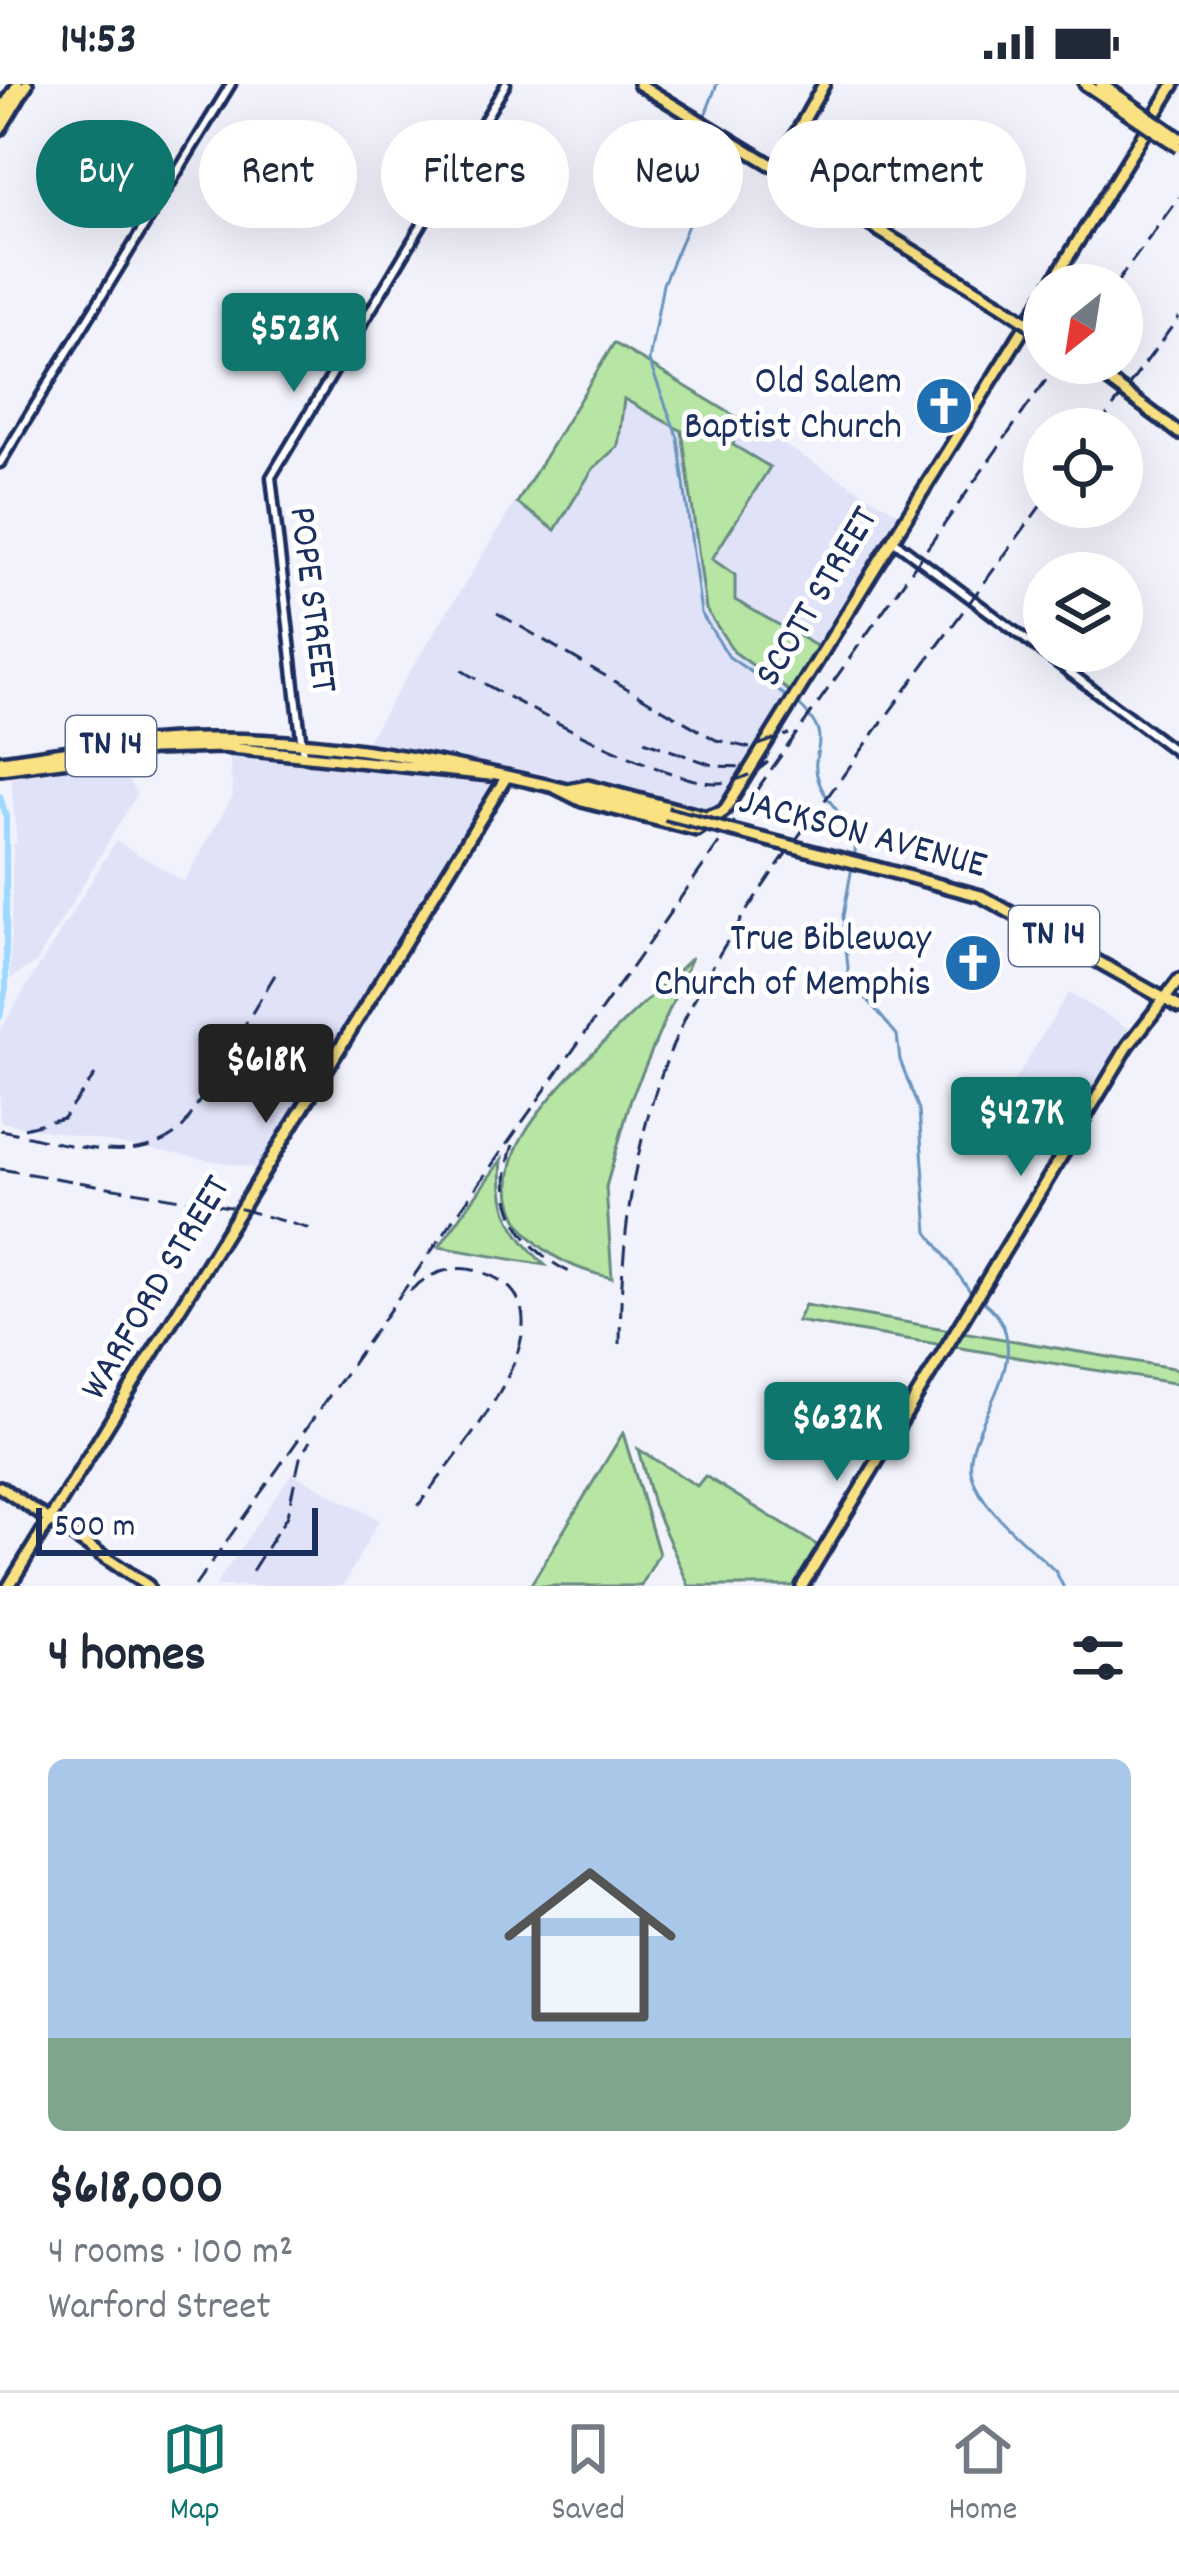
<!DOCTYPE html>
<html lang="en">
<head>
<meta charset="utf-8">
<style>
  :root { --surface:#fff; --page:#f2f2f3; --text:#1f2937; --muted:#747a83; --line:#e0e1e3; --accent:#0f766e }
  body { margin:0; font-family:Dekko,sans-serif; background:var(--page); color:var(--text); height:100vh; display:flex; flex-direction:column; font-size:45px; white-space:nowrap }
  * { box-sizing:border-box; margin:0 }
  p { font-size:39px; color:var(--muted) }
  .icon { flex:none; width:66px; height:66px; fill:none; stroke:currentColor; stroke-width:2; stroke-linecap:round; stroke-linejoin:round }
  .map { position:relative; height:1502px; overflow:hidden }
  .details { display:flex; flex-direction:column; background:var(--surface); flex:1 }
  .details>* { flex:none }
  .guide { position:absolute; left:36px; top:36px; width:1107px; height:108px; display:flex; gap:24px }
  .needle { width:78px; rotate:210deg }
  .tools { position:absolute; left:1023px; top:180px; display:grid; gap:24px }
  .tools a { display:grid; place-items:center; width:120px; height:120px; border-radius:50%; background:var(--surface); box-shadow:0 12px 48px #0002; font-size:60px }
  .scale { position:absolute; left:36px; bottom:30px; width:282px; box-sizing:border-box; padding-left:12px; border:6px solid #1b2f5e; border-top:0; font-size:33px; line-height:42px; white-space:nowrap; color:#1b2f5e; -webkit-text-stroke:9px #fff; paint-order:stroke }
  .price { position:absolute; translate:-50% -102px; padding:0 27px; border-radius:12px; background:var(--accent); color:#fff; font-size:39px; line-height:78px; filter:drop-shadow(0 3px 6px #0008) }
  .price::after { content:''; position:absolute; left:50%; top:72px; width:36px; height:27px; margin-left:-18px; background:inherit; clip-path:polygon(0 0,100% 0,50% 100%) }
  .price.active { background:#222; color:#fff }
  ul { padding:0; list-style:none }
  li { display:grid; align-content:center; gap:24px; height:636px; padding:0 48px }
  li+li { border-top:3px solid var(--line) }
  li span { display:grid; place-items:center; height:372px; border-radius:18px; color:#555 }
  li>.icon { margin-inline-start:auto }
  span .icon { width:216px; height:216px; fill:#fffc; stroke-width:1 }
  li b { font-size:51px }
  h2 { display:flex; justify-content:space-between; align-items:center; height:144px; padding:0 48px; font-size:51px }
  .tag { padding:0 42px; border-radius:54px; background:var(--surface); box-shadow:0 12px 48px #0002; font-size:42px; line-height:108px }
  .tag.active { background:var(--accent); color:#fff }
  .status { display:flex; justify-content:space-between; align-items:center; height:84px; padding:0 60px; background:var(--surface); direction:ltr }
  .status svg { height:33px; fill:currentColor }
  .tab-bar { display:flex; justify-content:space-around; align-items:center; height:168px; border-top:3px solid var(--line); background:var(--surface); font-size:33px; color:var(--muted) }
  .tab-bar a { display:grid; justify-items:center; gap:6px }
  .tab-bar .active { color:var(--accent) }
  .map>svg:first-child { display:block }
  .built { fill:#e0e2f8 }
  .green { fill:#b6e5a4; stroke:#688a81; stroke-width:3 }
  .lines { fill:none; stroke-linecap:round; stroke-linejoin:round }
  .stream { stroke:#6994be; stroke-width:3 }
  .canal { stroke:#9dd8fe; stroke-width:6 }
  .minor-casing { stroke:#1b2f5e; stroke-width:15 }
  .major-casing { stroke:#1b2f5e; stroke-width:18 }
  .minor { stroke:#fff; stroke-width:6 }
  .major { stroke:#fae181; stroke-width:9 }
  .rail { stroke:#1b2f5e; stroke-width:3; stroke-dasharray:18 9; stroke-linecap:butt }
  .major-bridge-casing { stroke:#1b2f5e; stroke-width:18; stroke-linecap:butt }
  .major-bridge { stroke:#fae181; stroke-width:9 }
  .labels { text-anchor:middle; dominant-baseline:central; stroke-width:10; stroke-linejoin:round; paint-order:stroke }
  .shield { fill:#fff; stroke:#5f6d8e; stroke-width:3 }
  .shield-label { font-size:36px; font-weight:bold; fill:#1b2f5e }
  .poi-label { font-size:39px; fill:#1b2f5e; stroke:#fff; text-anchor:end }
  .street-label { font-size:39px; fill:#1b2f5e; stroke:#fff }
</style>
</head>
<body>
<div class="status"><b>14:53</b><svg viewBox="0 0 49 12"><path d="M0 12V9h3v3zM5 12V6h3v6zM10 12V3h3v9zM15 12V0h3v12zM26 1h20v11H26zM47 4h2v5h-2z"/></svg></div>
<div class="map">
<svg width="1179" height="1502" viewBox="0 0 1179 1502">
  <rect width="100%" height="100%" fill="#f1f2fc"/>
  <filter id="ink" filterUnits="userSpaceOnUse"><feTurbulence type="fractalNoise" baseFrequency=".00833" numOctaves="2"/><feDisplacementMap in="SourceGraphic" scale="24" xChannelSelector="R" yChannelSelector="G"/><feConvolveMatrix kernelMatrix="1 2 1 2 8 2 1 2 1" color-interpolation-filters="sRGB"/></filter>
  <g filter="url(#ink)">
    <path class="built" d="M614,259L901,431L714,729L511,683L362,665Z
      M229,671L492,700L259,1085L0,1038V946L116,757L184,798L233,712Z
      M119,678L137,710L36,879L10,895L13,760L17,759L11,694Z
      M1068,909L1129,944L1072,1043L1008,1008Z
      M292,1389L379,1436L343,1502H215Z"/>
    <path class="green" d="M614,259L738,334L733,361L770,383L712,475L735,491V516L820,564L792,609L734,568L706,525L682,347L624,315L618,362L593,385L555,446L517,419Z
      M692,873L631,1015L606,1103L612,1194C550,1180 488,1141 516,1066C538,1010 646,920 692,873Z
      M502,1075C498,1122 510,1148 545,1181L439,1163Z
      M805,1221L1179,1285V1300L797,1237Z
      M623,1349L659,1470L641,1502H530Z
      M638,1365L697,1402L705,1392L820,1463L795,1502H689L653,1420Z"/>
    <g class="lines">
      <path class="stream" d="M704,34L717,0
        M702,44L694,127L663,200L649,277L678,354L701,529L729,573L789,614
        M797,619C839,658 806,664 819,698C828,725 862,742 854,774
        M852,783L843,832L849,894L897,951L900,976L919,1026L928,1148L972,1210
        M980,1215C1052,1266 958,1344 972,1391C982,1428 1030,1461 1056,1488L1063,1502"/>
      <path class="canal" d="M0,712L6,733V904L0,933"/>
      <defs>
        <path id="minor" d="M0,379L231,0
          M893,456L1179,670
          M303,671L271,393L506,0"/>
        <path id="major" d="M639,0L1003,222
          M1085,0L1139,36
          M1101,0L1143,29
          M0,29L18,0
          M0,45L27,0
          M777,84L824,0
          M1051,201L1174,0
          M1165,338L1179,349
          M0,677C72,667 144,654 218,655C370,656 520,694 666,730
          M0,685L153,665L222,663L490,691
          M552,702L582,717L697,746L724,727L1044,212
          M568,706L588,702L706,733L719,729
          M873,783L981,812L1179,923
          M0,1403L148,1502
          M9,1502L507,692
          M802,1502L1128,962L1179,896"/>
      </defs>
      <use href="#minor" class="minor-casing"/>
      <use href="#major" class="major-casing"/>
      <use href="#minor" class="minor"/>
      <use href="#major" class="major"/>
      <path class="rail" d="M1115,201L1179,113
        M1097,345L1179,233
        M497,529L716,656L750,664L789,650
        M461,586C507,614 668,701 717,699C737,698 753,691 768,678
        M644,657L715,682L746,683
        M24,1044L63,1034L95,991
        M0,1046C56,1056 141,1089 185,1041L279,884
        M513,1061C492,1118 522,1168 576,1191
        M0,1085L241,1125L317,1147
        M410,1207C429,1189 452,1180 478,1187C595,1220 451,1375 418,1422
        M620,1260C621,1170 629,1086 658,1000C697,886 774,785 845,689C911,598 978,507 1044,417
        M252,1487L287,1432L300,1374L310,1357
        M195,1502L1058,279"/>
      <defs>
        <path id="major-bridge" d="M1143,29L1179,54
          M1139,36L1179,63
          M1003,222L1044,249
          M1085,279L1165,338
          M666,730L873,783"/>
      </defs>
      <use href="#major-bridge" class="major-bridge-casing"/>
      <use href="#major-bridge" class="major-bridge"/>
    </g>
  </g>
  <defs>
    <symbol id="church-disc" viewBox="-11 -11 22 22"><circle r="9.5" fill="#1f6fb2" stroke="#fff"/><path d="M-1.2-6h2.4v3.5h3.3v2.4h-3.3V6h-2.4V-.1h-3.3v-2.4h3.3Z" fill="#fff"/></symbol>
  </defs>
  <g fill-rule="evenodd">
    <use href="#church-disc" x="911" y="289" width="66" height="66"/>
    <use href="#church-disc" x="940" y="846" width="66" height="66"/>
  </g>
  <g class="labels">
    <g class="shield">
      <rect x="66" y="632" width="90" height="60" rx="9"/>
      <rect x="1009" y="822" width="90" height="60" rx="9"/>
    </g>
    <g class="shield-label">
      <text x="111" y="662">TN 14</text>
      <text x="1054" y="852">TN 14</text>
    </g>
    <g class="poi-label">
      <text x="902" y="300">Old Salem<tspan x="902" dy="45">Baptist Church</tspan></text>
      <text x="931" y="857">True Bibleway<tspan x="931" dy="45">Church of Memphis</tspan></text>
    </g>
    <g class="street-label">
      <text transform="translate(819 514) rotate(-59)">SCOTT STREET</text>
      <text transform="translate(310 516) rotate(83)">POPE STREET</text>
      <text transform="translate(862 752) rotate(15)">JACKSON AVENUE</text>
      <text transform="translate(158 1205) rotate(-59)">WARFORD STREET</text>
    </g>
  </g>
</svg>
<div class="tools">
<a><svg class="needle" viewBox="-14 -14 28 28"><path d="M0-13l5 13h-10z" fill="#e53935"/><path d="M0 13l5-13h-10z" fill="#747a83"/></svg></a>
<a><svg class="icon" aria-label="locate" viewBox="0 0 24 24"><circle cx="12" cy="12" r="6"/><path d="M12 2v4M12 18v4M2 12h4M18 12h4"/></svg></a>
<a><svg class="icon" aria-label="layers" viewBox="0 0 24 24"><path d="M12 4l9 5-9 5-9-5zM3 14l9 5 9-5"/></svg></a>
</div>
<div class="scale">500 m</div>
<b class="price" style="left:294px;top:311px">$523K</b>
<b class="price active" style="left:266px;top:1042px">$618K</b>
<b class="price" style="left:1021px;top:1095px">$427K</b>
<b class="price" style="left:837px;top:1400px">$632K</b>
<div class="guide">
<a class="tag active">Buy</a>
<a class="tag">Rent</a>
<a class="tag">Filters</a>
<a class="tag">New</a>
<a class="tag">Apartment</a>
</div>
</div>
<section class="details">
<h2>4 homes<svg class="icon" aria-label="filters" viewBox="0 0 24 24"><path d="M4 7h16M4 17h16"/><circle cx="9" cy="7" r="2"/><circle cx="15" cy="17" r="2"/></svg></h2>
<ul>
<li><span style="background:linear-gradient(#a9c7e8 75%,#7fa58c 0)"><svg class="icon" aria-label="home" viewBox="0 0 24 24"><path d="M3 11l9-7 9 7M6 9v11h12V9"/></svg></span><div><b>$618,000</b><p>4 rooms · 100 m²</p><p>Warford Street</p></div></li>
</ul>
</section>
<nav class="tab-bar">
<a class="active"><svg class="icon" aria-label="map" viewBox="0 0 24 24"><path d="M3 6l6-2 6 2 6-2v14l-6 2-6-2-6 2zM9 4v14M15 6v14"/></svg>Map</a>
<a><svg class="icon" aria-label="saved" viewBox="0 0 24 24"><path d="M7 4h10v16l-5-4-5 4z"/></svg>Saved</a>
<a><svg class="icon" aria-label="home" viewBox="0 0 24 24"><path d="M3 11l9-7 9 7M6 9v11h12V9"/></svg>Home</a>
</nav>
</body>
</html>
